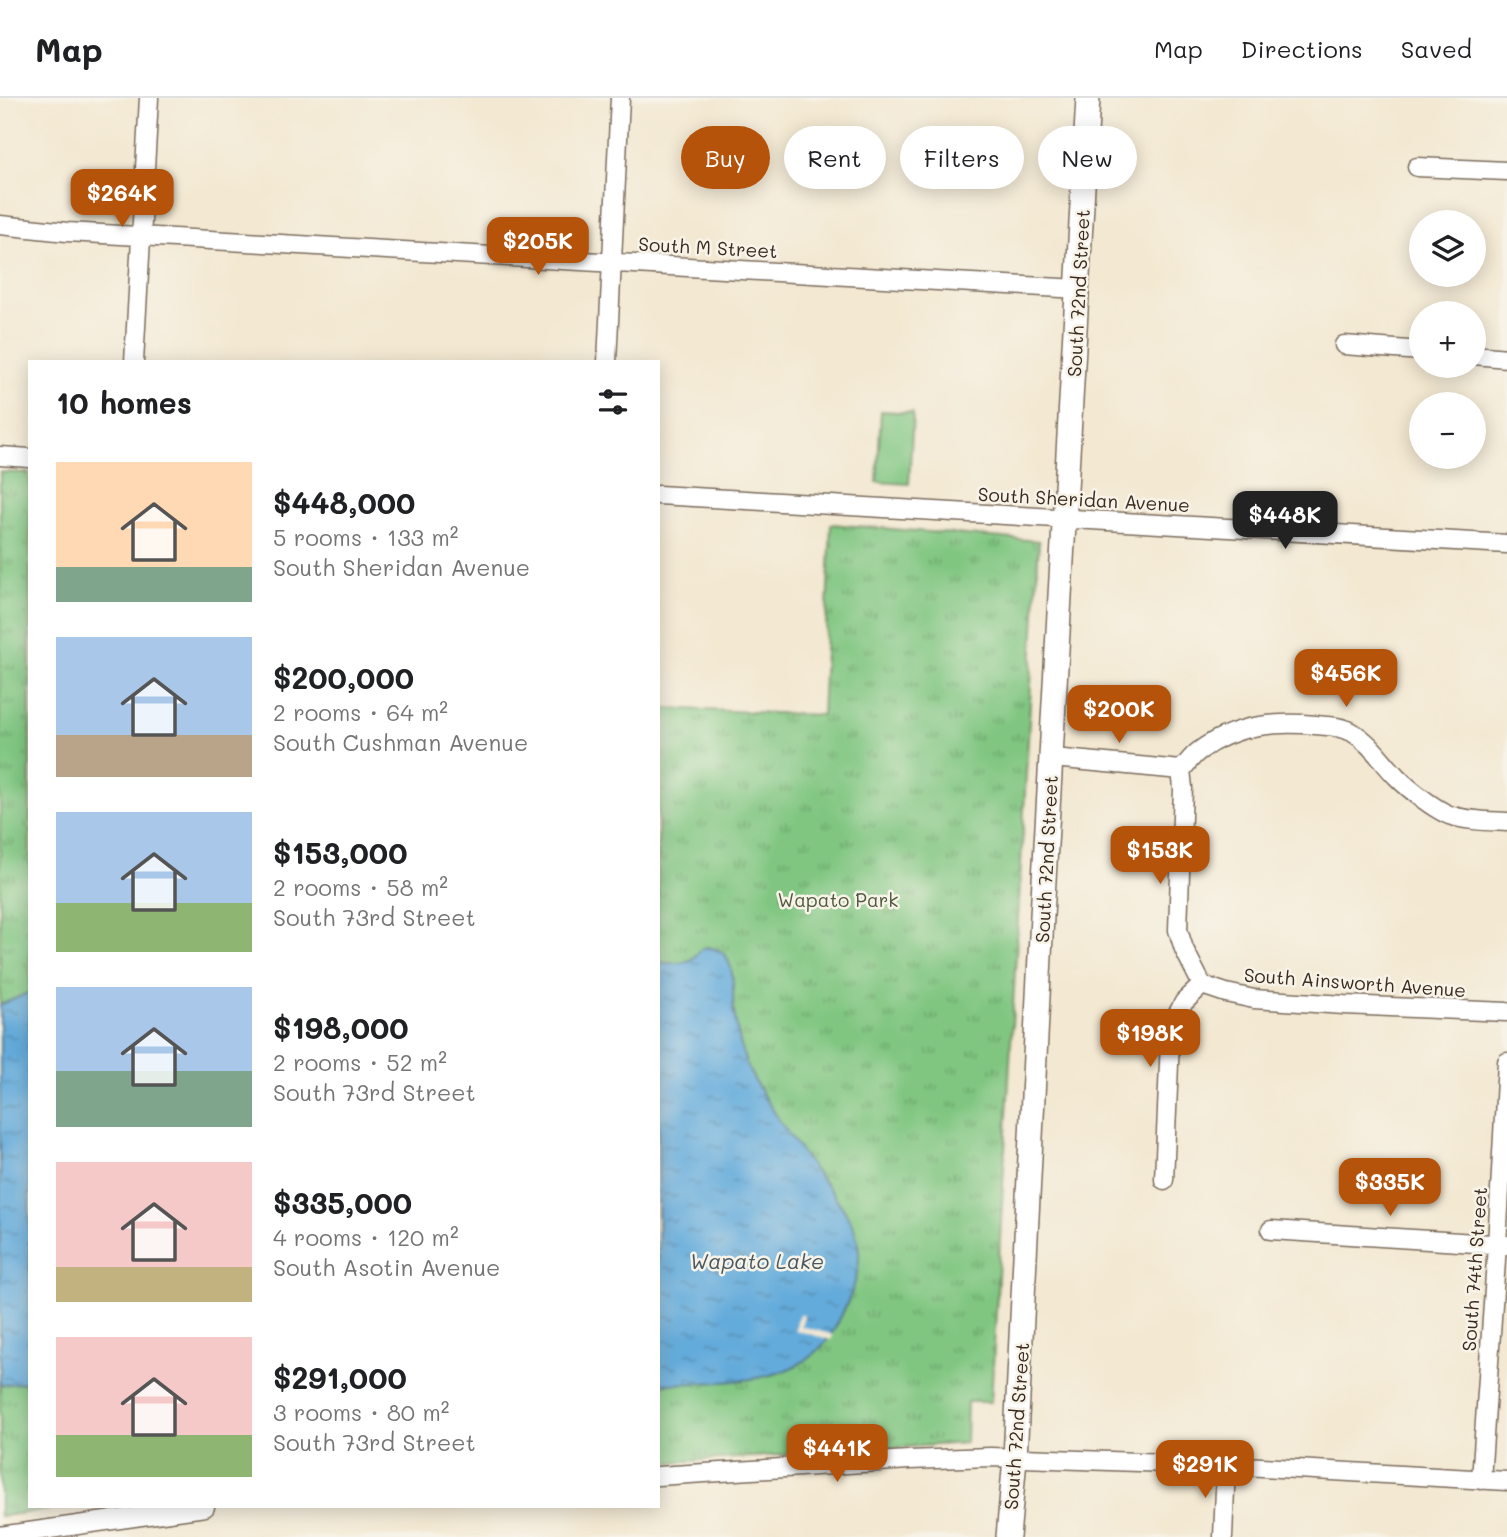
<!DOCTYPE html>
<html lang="en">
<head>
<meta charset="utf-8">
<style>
  :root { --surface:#fff; --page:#f2f2f2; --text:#202124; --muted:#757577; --line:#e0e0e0; --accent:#b45309 }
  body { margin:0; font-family:Mali,sans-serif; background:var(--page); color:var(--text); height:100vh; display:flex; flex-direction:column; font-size:26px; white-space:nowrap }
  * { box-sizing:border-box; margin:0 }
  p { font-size:23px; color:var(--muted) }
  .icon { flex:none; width:38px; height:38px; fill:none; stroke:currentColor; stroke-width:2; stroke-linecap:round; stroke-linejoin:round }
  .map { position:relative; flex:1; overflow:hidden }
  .drawer { position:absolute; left:28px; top:262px; width:632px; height:1148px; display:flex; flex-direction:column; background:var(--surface); border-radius:0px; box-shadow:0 4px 18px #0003 }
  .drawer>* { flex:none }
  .guide { position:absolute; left:681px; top:28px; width:665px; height:63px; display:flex; gap:14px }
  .buttons { position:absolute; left:1409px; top:112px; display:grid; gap:14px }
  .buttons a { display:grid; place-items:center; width:77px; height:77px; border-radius:50%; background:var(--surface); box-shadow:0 4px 18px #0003; font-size:35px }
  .price { position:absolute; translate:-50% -60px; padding:0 16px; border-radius:14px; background:var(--accent); color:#fff; font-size:23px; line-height:46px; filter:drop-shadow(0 2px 4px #0008) }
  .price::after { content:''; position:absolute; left:50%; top:42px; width:21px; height:16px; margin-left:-10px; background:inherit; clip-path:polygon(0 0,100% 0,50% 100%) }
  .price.selected { background:#222; color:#fff }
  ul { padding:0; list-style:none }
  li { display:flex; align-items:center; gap:21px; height:175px; padding:0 28px }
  li span { display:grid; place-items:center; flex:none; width:196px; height:140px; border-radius:0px; color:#555 }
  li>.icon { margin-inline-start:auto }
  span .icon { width:84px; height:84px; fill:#fffc; stroke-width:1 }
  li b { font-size:30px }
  h2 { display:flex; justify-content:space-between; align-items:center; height:84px; padding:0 28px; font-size:30px }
  .pill { padding:0 24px; border-radius:32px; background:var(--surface); box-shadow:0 4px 18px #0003; font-size:24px; line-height:63px }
  .pill.selected { background:var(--accent); color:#fff }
  header { display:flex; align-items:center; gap:42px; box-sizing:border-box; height:98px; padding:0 35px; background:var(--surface); border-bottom:2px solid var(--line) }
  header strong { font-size:33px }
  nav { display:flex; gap:38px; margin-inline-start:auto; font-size:24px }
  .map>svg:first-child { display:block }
  .grass { fill:#80c681; stroke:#5e7850; stroke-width:2 }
  .park { fill:url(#park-tufts); stroke:#5e7850; stroke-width:2 }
  .water { fill:url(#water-ripples); stroke:#506a7c; stroke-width:2 }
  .pier { fill:#f3e8d1 }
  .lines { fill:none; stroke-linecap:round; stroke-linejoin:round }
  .minor-casing { stroke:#7b6c5d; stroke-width:21 }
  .major-casing { stroke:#7b6c5d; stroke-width:26 }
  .minor { stroke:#fff; stroke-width:18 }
  .major { stroke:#fff; stroke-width:23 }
  .labels { text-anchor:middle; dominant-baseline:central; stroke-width:5; stroke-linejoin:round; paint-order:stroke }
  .street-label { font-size:19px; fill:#3b2a1e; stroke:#f7f3e8 }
  .park-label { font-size:19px; fill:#50593c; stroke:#f7f3e8 }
  .water-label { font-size:21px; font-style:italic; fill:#495760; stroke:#f7f3e8 }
</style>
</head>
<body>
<header>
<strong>Map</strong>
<nav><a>Map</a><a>Directions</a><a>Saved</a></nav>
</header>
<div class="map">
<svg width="1507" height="1439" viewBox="0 0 1507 1439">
  <defs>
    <pattern id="park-tufts" width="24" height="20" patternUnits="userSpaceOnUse" patternTransform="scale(1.75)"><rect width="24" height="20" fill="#80c681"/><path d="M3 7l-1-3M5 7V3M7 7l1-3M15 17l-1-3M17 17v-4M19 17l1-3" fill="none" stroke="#6aa169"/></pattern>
    <pattern id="water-ripples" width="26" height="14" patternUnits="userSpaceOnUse" patternTransform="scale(1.75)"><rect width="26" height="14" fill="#64abdb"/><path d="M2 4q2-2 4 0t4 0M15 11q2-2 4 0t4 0" fill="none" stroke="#548bb1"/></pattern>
  </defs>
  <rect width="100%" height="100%" fill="#f7f3e8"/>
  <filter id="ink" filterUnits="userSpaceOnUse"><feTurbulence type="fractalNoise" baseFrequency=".0143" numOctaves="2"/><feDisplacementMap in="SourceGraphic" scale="14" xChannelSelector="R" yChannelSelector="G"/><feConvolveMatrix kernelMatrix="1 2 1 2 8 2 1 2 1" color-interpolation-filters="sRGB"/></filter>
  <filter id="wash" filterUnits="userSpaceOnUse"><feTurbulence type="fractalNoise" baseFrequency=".00686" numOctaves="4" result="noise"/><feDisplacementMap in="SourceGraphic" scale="28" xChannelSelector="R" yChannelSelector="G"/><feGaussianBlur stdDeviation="1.57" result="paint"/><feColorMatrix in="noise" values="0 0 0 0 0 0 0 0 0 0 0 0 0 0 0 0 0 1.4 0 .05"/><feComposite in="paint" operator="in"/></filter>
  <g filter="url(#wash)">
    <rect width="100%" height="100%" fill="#f3e8d1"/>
    <path class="grass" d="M881,313L913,315L909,386L877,384Z"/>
    <path class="park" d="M0,374L30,375V1409H71L0,1418Z
      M831,426L1039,443L991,1304H967L966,1345L658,1365V610L822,617Z"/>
    <path class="water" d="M706,849C714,850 720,851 725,857C736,872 732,896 734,914C737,932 741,954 748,970C757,990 770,1007 781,1025C791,1039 801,1054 811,1068C825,1086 841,1104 851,1124C864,1150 860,1175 849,1201C842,1216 835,1234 823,1247C786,1290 709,1284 658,1286V864C668,865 684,867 693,860C698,855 699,852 706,849Z
      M30,894V1284L0,1287V907Z"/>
    <path class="pier" d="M799,1216L804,1217L801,1228L833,1237L831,1242L795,1232Z"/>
  </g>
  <g filter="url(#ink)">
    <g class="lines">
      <defs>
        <path id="minor" d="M1417,69L1507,73
          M0,127L67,134L1079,191
          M1344,247L1421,253
          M1474,257L1507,260
          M134,264L149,0
          M607,264L620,0
          M0,358L30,360
          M658,397L1507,446
          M1053,660L1181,672
          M1181,672C1187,666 1192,658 1199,653C1234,627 1274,623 1316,627C1328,628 1341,628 1352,634C1371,645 1382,664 1397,679C1410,692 1433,710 1449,717C1467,723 1488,723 1507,724
          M1181,672L1183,690L1178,832L1184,851L1202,887
          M1202,887L1226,895L1254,901L1344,907L1507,914
          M1164,1082L1170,942L1177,917L1184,904L1202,887
          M1271,1132L1507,1147
          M658,1378L909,1362L990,1359L1226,1367L1507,1383
          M1481,1382L1497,1147L1507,964
          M0,1438L205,1409
          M1223,1439L1226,1367"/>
        <path id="major" d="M1008,1439L1015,1360L1042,818L1088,0"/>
      </defs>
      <use href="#minor" class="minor-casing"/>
      <use href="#major" class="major-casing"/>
      <use href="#minor" class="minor"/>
      <use href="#major" class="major"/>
    </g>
  </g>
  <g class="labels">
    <g class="street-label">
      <text transform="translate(708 149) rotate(3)">South M Street</text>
      <text transform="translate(1078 195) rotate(-87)">South 72nd Street</text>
      <text transform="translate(1084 401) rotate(3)">South Sheridan Avenue</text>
      <text transform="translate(1046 761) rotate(-87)">South 72nd Street</text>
      <text transform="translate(1355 884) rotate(4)">South Ainsworth Avenue</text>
      <text transform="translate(1474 1171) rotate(-86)">South 74th Street</text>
      <text transform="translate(1016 1328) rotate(-86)">South 72nd Street</text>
    </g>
    <g class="park-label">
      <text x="838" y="801">Wapato Park</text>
    </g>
    <g class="water-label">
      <text x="757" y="1162">Wapato Lake</text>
    </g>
  </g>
</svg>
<div class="buttons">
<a><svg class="icon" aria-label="layers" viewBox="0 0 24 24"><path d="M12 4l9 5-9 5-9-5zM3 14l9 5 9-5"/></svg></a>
<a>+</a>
<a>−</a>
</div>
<b class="price" style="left:122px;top:131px">$264K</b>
<b class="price" style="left:538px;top:179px">$205K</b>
<b class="price selected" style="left:1285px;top:453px">$448K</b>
<b class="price" style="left:1346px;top:611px">$456K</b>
<b class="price" style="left:1119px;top:647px">$200K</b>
<b class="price" style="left:1160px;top:788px">$153K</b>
<b class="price" style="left:1150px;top:971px">$198K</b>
<b class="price" style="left:1390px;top:1120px">$335K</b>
<b class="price" style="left:837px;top:1386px">$441K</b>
<b class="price" style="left:1205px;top:1402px">$291K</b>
<div class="guide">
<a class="pill selected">Buy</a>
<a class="pill">Rent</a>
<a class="pill">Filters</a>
<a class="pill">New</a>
</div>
<section class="drawer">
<h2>10 homes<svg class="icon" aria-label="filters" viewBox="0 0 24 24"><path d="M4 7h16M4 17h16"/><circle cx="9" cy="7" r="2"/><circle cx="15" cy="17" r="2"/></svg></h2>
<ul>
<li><span style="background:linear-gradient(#ffd9b3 75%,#7fa58c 0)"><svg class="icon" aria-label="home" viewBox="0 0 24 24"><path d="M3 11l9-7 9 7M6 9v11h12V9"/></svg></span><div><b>$448,000</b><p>5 rooms · 133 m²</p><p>South Sheridan Avenue</p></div></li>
<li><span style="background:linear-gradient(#a9c7e8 70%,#b9a48a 0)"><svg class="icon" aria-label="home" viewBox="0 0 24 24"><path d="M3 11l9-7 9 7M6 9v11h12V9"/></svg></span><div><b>$200,000</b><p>2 rooms · 64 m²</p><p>South Cushman Avenue</p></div></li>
<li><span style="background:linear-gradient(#a9c7e8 65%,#8fb573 0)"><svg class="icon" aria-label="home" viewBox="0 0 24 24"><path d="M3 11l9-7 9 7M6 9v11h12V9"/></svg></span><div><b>$153,000</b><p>2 rooms · 58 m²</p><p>South 73rd Street</p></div></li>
<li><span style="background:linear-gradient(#a9c7e8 60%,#7fa58c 0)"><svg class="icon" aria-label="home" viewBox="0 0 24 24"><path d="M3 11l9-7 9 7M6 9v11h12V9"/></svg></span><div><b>$198,000</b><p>2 rooms · 52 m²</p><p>South 73rd Street</p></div></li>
<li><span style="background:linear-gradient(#f6c9c9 75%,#c2b280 0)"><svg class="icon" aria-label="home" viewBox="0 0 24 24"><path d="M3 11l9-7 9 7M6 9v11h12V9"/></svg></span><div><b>$335,000</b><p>4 rooms · 120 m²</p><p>South Asotin Avenue</p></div></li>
<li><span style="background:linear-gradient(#f6c9c9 70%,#8fb573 0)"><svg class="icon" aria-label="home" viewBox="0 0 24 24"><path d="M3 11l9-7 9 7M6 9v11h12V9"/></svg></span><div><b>$291,000</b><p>3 rooms · 80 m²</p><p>South 73rd Street</p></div></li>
</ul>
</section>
</div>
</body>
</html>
